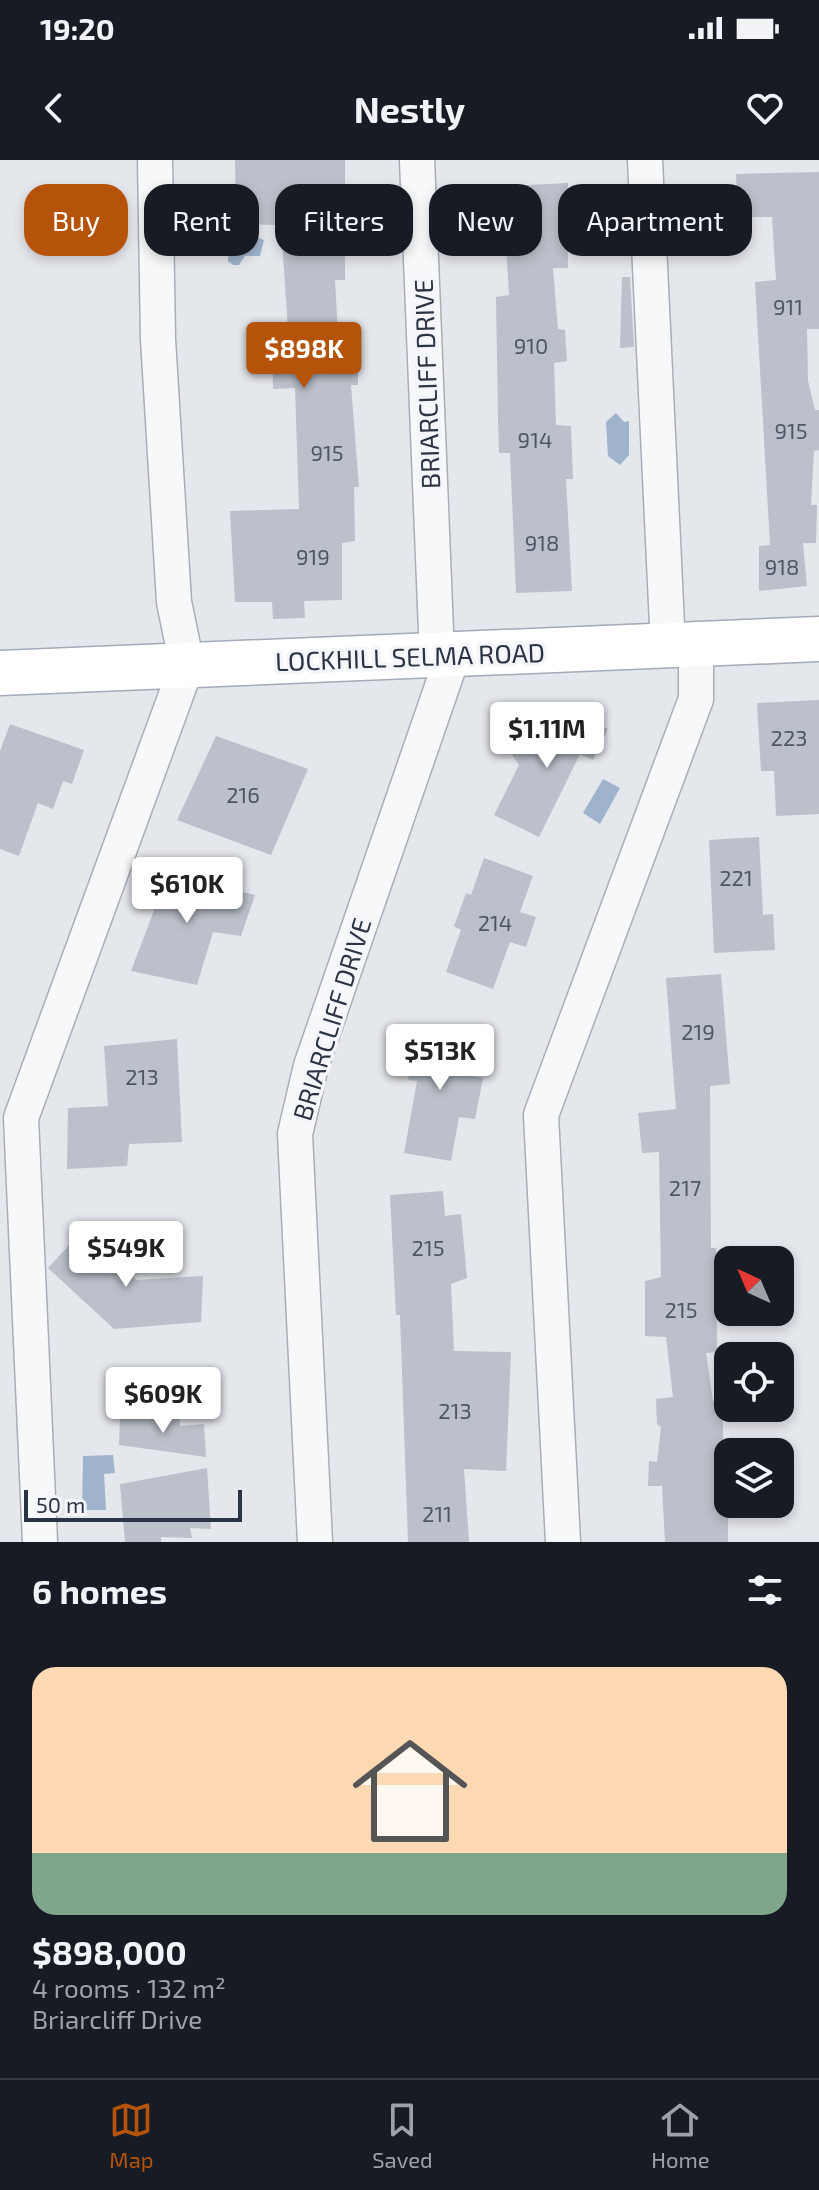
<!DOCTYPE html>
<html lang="en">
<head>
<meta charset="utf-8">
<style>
  :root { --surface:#171b24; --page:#242831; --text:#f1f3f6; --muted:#9ea1a6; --line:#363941; --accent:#b45309 }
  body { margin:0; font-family:"Exo 2",sans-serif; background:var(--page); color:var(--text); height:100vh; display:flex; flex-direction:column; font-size:30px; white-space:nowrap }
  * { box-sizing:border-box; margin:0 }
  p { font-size:26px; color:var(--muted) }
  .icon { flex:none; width:44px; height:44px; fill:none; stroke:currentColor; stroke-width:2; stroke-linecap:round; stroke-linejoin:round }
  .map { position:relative; height:1382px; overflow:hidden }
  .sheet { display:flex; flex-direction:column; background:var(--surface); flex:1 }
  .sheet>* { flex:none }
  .top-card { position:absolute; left:24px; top:24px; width:772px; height:72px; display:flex; gap:16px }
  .needle { width:52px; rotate:316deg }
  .buttons { position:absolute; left:714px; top:1086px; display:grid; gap:16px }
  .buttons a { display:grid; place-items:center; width:80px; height:80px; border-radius:16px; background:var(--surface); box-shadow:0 4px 12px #0003; font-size:40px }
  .scale { position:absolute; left:24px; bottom:20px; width:218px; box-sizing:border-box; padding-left:8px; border:4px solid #2b3445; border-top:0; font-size:22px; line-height:28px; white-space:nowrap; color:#2b3445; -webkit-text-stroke:6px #f4f6f9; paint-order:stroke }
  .price { position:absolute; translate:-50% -68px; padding:0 18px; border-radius:8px; background:#fff; color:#222; font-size:26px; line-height:52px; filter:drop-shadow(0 2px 4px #0008) }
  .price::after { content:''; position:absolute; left:50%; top:48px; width:24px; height:18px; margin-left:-12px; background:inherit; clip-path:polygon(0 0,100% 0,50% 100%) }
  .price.on { background:var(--accent); color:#fff }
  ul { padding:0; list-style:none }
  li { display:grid; align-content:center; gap:16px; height:424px; padding:0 32px }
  li span { display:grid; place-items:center; height:248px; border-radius:24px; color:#555 }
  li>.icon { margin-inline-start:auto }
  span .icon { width:144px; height:144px; fill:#fffc; stroke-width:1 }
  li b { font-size:34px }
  h2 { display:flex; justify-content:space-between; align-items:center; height:96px; padding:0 32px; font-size:34px }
  .chip { padding:0 28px; border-radius:24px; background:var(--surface); box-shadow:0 4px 12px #0003; font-size:28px; line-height:72px }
  .chip.on { background:var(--accent); color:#fff }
  .status { display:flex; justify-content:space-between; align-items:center; height:56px; padding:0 40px; background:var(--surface); direction:ltr }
  .status svg { height:22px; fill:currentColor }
  header { display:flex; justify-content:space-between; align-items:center; height:104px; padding:0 32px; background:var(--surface); font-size:36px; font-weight:700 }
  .tab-bar { display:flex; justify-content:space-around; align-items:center; height:112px; border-top:2px solid var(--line); background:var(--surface); font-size:22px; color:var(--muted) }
  .tab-bar a { display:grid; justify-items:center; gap:4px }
  .tab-bar .on { color:var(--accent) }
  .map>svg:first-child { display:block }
  .water { fill:#9fb4cc }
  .building { fill:#bbc0ca }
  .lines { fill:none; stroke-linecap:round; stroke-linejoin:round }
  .minor-casing { stroke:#a9aeb7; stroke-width:37 }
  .major-casing { stroke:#a3abb8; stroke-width:47 }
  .minor { stroke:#f7f8fa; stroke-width:34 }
  .major { stroke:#fff; stroke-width:44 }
  .labels { text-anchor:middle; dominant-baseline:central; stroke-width:7; stroke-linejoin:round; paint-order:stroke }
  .number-label { font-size:22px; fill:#4f5766 }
  .street-label { font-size:26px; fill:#2b3445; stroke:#f4f6f9 }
</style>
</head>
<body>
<div class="status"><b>19:20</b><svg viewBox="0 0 49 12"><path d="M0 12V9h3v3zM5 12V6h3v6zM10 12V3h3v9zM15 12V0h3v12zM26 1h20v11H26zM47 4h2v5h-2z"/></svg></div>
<header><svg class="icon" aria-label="back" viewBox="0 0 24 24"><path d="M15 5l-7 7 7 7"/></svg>Nestly<svg class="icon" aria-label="heart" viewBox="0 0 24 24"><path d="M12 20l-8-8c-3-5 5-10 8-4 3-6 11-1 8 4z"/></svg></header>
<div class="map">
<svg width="819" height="1382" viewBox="0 0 819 1382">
  <rect width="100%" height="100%" fill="#e4e7ec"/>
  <path class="water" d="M720,32L724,76L697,77V35Z
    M243,72L264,80L260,96H245L239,105H233L228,101L229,83L236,73Z
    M616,253L624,262L629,261V295L620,305L608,296L606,262Z
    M603,619L620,628L600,664L583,653Z
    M113,1295L115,1313L104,1314L106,1350H82L83,1296Z"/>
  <path class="building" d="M235,0H345V120H335L338,173L358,175V225H351L359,327H354L355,381L342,383V440L304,441L305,458L273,459L272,442H235L230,351L299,349L295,228L273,229L272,173L288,170L281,65L236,64Z
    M819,12V169H807L808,221L815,250H819V290L814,291L811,345H817L816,383H803L807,426L759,431V386L770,385L755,122L776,120L772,57H738L736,14Z
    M568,23V108H553L558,169L565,170L567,201L554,203L556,265L571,266L573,319H566L572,431L516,433L510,293H499L498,258L496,137L509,135L504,53L489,54L488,27Z
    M622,117H630L634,187L620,188Z
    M819,540V654L776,656L774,611H761L757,543Z
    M552,552L568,560L571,552L608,569L593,600L580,594L539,677L494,655L519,605L512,595L543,571Z
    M10,564L84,590L72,624L63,621L53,649L38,643L19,696L0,689V591Z
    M216,576L308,609L271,695L177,660Z
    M759,677L763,755L773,754L775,790L714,793L709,680Z
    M484,698L533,716L520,752L536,757L526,787L510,782L493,829L446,812L461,770L454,766L466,733L471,735Z
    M159,710L255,735L241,776L213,772L197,825L131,811L156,745L143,743Z
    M721,814L730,924L710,926L711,1088H716L717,1192L706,1193L713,1241L723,1240V1290L728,1289V1382H665L662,1326H648L649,1301L657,1302L661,1267L657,1264L656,1239L673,1237L666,1177L645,1176V1121L661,1117L659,992L642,993L638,953L676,949L666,818Z
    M443,867L473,872L465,915L483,918L475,959L459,957L451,1001L404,993L417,921L408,920L417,868L441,872Z
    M177,879L182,982L129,984L127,1006L67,1009L68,948L108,946L104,886Z
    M443,1031L445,1056L461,1054L467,1118L451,1124L454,1191L511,1192L506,1311L464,1309L469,1382H408L400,1155H396L390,1035Z
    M83,1070L136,1120L203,1116L201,1162L114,1169L48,1108Z
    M179,1256L180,1266L204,1264L206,1297L119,1285L120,1257Z
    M207,1308L211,1369L190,1368L192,1378L161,1377V1382H125L120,1324Z"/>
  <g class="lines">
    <defs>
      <path id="minor" d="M417,0L437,496
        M645,0L668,486
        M40,1382L21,958L187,505L174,442L158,179L155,0
        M315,1382L295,974L311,906L453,495
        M563,1382L541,955L696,539V484"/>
      <path id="major" d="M0,513L819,479"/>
    </defs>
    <use href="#minor" class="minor-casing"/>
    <use href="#major" class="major-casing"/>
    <use href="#minor" class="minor"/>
    <use href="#major" class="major"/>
  </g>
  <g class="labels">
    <g class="number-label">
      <text x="788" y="146">911</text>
      <text x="531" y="185">910</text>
      <text x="791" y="270">915</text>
      <text x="535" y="279">914</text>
      <text x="327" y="292">915</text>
      <text x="542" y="382">918</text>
      <text x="313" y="396">919</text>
      <text x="782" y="406">918</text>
      <text x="789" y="577">223</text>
      <text x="243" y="634">216</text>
      <text x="736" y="717">221</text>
      <text x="495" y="762">214</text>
      <text x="698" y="871">219</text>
      <text x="142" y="916">213</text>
      <text x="685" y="1027">217</text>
      <text x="428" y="1087">215</text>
      <text x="681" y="1149">215</text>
      <text x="455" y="1250">213</text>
      <text x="437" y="1353">211</text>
    </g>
    <g class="street-label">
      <text transform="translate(426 224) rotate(-92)">BRIARCLIFF DRIVE</text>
      <text transform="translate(410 496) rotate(-2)">LOCKHILL SELMA ROAD</text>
      <text transform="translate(331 859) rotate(-73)">BRIARCLIFF DRIVE</text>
    </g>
  </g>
</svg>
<div class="buttons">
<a><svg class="needle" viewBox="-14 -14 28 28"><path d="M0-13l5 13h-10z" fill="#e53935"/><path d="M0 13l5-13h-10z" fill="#9ea1a6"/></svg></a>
<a><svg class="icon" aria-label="locate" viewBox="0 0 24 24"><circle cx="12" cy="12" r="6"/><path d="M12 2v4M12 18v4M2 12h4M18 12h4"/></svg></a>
<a><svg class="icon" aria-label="layers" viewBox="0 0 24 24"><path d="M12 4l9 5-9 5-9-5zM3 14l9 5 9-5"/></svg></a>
</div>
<div class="scale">50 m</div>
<b class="price on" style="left:304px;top:230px">$898K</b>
<b class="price" style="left:547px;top:610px">$1.11M</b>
<b class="price" style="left:187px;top:765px">$610K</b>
<b class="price" style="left:440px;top:932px">$513K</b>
<b class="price" style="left:126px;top:1129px">$549K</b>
<b class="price" style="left:163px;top:1275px">$609K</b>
<div class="top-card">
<a class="chip on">Buy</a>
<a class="chip">Rent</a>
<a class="chip">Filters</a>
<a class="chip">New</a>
<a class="chip">Apartment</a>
</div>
</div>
<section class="sheet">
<h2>6 homes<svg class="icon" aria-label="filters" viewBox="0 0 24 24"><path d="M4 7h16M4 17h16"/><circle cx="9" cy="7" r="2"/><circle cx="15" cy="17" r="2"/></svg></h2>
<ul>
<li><span style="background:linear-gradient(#ffd9b3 75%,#7fa58c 0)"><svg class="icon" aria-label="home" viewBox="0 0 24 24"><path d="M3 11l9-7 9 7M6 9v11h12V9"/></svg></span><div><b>$898,000</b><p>4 rooms · 132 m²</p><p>Briarcliff Drive</p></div></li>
</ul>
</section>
<nav class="tab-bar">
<a class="on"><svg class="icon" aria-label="map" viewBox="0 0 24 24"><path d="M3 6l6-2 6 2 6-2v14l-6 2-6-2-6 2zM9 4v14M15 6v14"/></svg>Map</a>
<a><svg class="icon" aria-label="saved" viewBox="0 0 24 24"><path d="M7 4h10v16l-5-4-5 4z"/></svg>Saved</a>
<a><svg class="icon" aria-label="home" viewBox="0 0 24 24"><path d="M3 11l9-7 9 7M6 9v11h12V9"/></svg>Home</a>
</nav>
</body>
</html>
